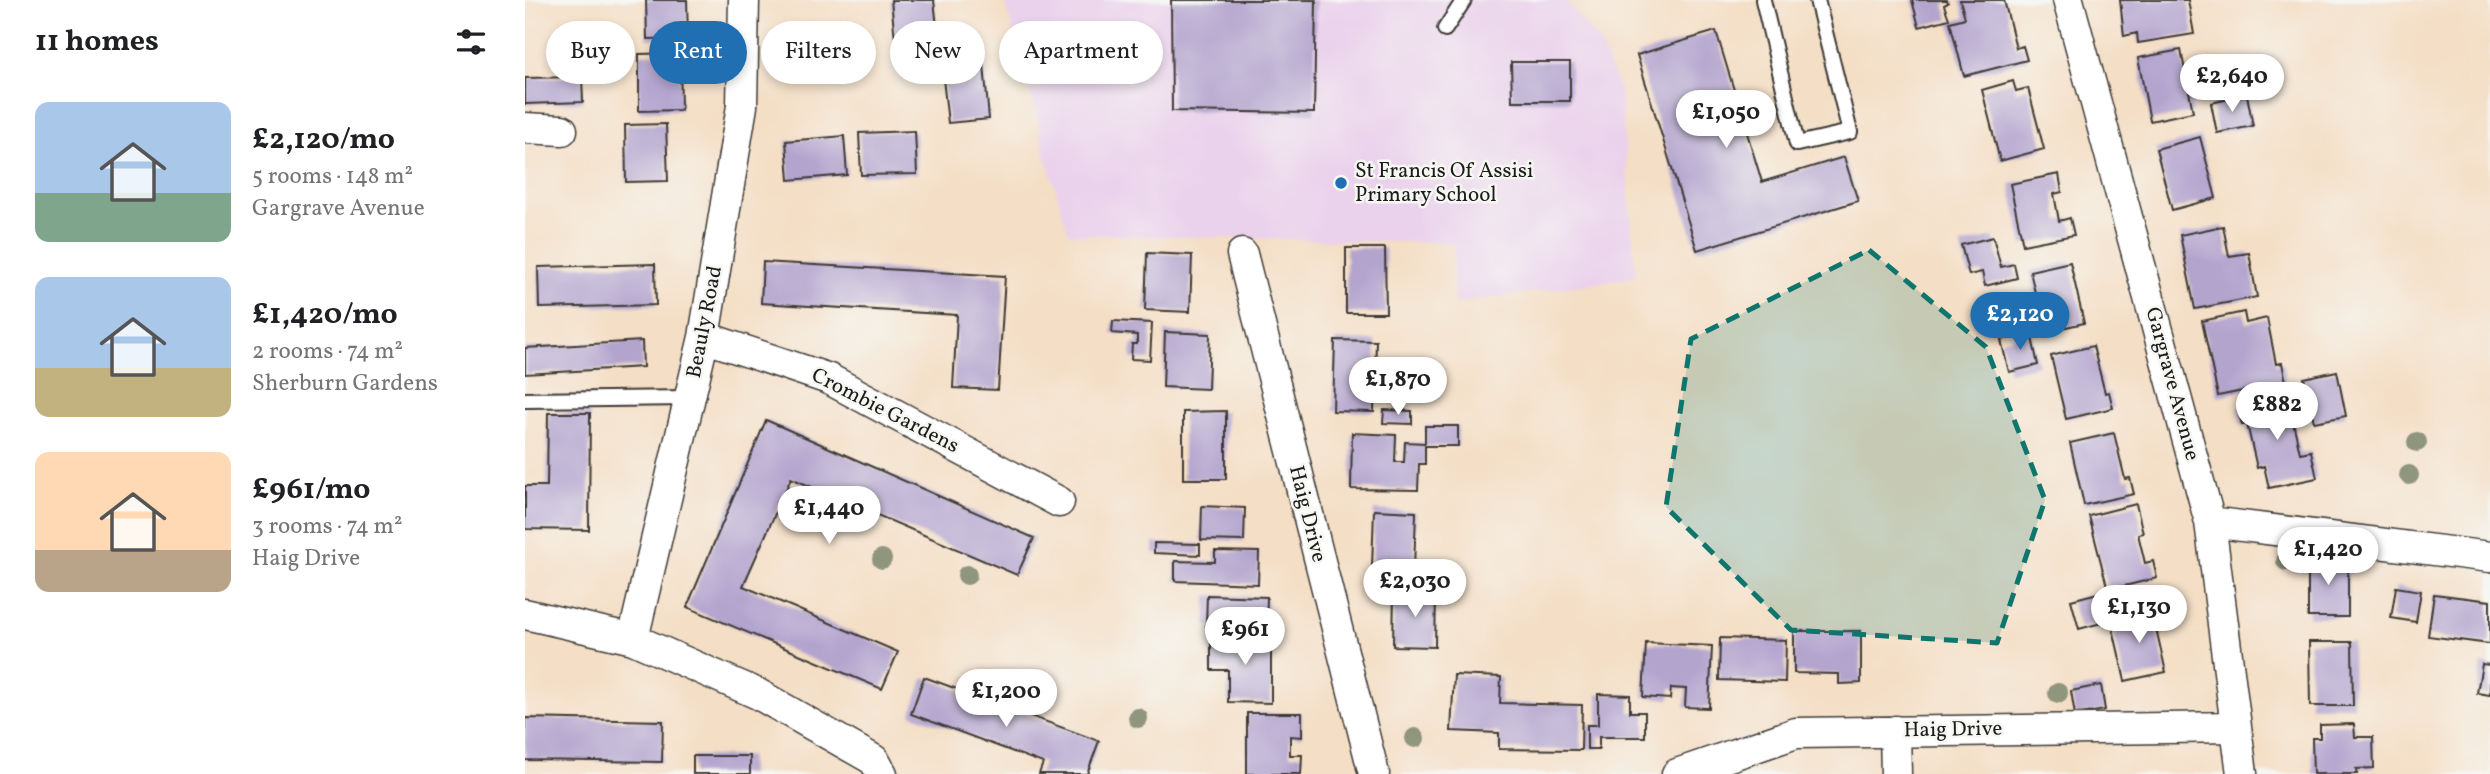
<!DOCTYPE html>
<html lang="en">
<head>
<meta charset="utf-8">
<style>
  :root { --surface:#fff; --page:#f6f6f6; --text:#202124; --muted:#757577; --accent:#1f6fb2 }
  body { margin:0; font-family:Vollkorn,serif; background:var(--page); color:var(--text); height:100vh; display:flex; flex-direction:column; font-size:26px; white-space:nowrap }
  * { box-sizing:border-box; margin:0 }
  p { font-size:23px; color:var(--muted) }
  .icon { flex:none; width:38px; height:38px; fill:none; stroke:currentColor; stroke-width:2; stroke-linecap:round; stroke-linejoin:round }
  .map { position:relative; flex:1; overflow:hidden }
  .panel { display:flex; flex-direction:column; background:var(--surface); width:525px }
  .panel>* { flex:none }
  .guide { position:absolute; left:21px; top:21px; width:665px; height:63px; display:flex; gap:14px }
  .price { position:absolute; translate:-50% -60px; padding:0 16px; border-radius:24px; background:#fff; color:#222; font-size:23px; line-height:46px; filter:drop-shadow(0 2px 4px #0008) }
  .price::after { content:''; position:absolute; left:50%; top:42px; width:21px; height:16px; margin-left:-10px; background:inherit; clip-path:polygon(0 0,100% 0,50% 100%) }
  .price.selected { background:var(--accent); color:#fff }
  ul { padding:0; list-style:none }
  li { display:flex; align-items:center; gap:21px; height:175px; padding:0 35px }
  li span { display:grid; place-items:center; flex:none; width:196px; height:140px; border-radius:14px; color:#555 }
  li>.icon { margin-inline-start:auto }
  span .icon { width:84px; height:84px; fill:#fffc; stroke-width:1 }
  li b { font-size:30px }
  h2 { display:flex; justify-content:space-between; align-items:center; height:84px; padding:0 35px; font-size:30px }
  .tag { padding:0 24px; border-radius:32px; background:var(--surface); box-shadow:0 4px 10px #0003; font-size:24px; line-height:63px }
  .tag.selected { background:var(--accent); color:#fff }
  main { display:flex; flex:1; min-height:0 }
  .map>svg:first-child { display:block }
  .built { fill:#ead1ec }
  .building { fill:#b3a4ce }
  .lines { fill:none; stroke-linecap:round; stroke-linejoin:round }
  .lane-casing { stroke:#3c3935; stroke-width:18 }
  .street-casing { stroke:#3c3935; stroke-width:33 }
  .lane { stroke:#fff; stroke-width:14 }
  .street { stroke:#fff; stroke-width:30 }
  .tree { fill:#90957e }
  .marked { fill:#0f766e; fill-opacity:0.2; stroke:#0f766e; stroke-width:5; stroke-dasharray:14 9; stroke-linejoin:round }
  .poi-dot { fill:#1f6fb2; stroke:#f6f6f2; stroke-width:2.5 }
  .labels { text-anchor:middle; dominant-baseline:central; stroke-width:5; stroke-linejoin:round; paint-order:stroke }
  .poi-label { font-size:21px; fill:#1c1c1c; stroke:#f6f6f2; text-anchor:start }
  .street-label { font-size:21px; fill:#1c1c1c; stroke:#f6f6f2 }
</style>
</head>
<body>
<main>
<section class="panel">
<h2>11 homes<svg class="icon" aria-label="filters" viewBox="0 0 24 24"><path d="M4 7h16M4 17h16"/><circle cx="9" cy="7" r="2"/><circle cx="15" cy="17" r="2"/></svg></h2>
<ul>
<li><span style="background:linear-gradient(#a9c7e8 65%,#7fa58c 0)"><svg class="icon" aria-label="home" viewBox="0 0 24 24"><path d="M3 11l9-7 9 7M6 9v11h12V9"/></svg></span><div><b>£2,120/mo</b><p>5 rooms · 148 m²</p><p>Gargrave Avenue</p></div></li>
<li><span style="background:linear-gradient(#a9c7e8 65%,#c2b280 0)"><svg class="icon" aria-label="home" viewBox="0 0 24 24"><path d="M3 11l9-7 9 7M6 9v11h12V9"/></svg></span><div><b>£1,420/mo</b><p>2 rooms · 74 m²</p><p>Sherburn Gardens</p></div></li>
<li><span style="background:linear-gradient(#ffd9b3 70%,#b9a48a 0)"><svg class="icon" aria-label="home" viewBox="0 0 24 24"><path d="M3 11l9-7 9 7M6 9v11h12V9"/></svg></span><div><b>£961/mo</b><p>3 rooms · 74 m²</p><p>Haig Drive</p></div></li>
</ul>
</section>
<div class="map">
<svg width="1965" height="774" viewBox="0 0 1965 774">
  <rect width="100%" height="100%" fill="#f6f6f2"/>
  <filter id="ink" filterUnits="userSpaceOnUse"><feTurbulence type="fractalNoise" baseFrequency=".0143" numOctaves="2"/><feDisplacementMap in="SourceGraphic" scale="14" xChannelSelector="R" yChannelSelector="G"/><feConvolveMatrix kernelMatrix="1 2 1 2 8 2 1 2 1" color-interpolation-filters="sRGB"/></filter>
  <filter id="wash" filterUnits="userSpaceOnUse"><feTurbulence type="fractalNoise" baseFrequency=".00686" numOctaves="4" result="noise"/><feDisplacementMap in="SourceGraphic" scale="28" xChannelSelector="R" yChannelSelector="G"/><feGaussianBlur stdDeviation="1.57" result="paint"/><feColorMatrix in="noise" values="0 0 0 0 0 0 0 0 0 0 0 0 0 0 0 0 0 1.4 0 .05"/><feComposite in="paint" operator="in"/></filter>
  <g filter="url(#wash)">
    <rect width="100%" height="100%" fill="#f4dec5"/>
    <path class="built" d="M479,0H1040L1074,42L1095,91L1111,277L929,304L928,243L544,234L514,132L516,131Z"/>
    <g id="blocks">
      <path class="building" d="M121,0H162L163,38L122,39Z
        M366,0H409L415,54L372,59Z
        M646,0H791L789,113L647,111Z
        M1387,0H1422L1423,3L1419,5L1424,19L1394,27Z
        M1435,0H1479L1491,48L1498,46L1502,60L1439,76L1425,22L1440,18Z
        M1595,0H1663L1669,34L1613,43L1612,33L1599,36Z
        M1191,31L1237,182L1319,157L1333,201L1172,250L1112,55Z
        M1656,50L1668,112L1625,121L1613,58Z
        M155,53L156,110L114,111V54Z
        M986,62H1045V101H987Z
        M459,65L464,119L423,123L417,70Z
        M57,77L58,102L0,104V78Z
        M1488,81L1491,91L1503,88L1519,149L1475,161L1457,90Z
        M1722,95L1728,126L1692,133L1686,103Z
        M141,124L143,181L101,182L100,125Z
        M390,131L392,174L336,175L334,133Z
        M319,136L322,175L264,180L261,141Z
        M1675,137L1691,198L1647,210L1631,149Z
        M1534,174L1537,192L1529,194L1534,221L1545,218L1549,235L1498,245L1485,184Z
        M1698,226L1704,256L1724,253L1732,297L1670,309L1655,235Z
        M1468,237L1476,267L1489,264L1492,278L1460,286L1457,272L1444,275L1436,245Z
        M821,248H860L861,313H821Z
        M622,253L667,255L665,312L620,310Z
        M238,262L480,276L473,390L428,388L432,315L236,303Z
        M1545,262L1559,323L1519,332L1505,271Z
        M130,264L131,305L14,308L13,267Z
        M1719,312L1721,323L1742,318L1751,364L1757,363L1761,382L1693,396L1677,321Z
        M588,321L627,323L625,360L606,359L607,344H612V335L587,333Z
        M640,332L685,334L683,389L638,387Z
        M1506,333L1513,365L1484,372L1476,340Z
        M810,340L851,341L849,412L808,411Z
        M117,341L118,367L0,374V348Z
        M1568,346L1580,393L1584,392L1588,408L1541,419L1526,356Z
        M1812,371L1821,416L1789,422L1779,378Z
        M1762,395L1775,453L1786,451L1792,478L1744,488L1739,466L1732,468L1722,424L1717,425L1713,407Z
        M859,410L887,411V424L858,423Z
        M701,411V479H658V412Z
        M23,413H65L64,530L0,529V486H22Z
        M241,420L509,538L492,575L266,478L218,586L373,652L357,689L162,607Z
        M900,426H933V446H900V464H894L893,490L826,489L827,433L871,435L870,462H879L880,442L900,443Z
        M1589,433L1600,479L1605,478L1609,494L1559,505L1545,443Z
        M1611,504L1618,533L1613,534L1620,563L1628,561L1632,578L1583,590L1564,516Z
        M677,506L720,508L719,541L676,540Z
        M849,510L891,512L889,569L847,567Z
        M629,543L675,544V555L629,553Z
        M690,551L734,552L733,584L650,581V561L690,562Z
        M1783,558H1823V617H1783Z
        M1871,587L1896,591L1891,622L1866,618Z
        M869,591L911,592L910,647L868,646Z
        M1573,593L1580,622L1554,629L1546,600Z
        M1909,594L1965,601V644L1903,636Z
        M682,595L742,597L741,628L681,626Z
        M1633,610L1636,623L1630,624L1641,672L1600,681L1586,620Z
        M1269,631H1336V683L1314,684V674L1269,673Z
        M686,636H746V703L703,702V670H686Z
        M1195,638L1261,640L1260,682L1194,680Z
        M1784,642H1827L1828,706H1785Z
        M1121,643L1187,646L1184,708L1160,707L1161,689L1146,688L1145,699L1118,697Z
        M1957,664L1965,665V695L1952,693Z
        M929,675L976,677L975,703L1057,705L1056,750L974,749V733L926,731Z
        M399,677L574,741L562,774H514L518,763L386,714Z
        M1576,685L1580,710L1550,715L1546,691Z
        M1073,694L1105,695V712H1120V737H1074V749H1062V725H1073Z
        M722,713H777V737L765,736V755H777L776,774H722Z
        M0,718L138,721L137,762L0,760Z
        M1829,724L1830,737H1848L1849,768L1831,769L1832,774H1788L1787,738H1795V725Z
        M168,756H225V774H168Z"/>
    </g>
  </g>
  <g filter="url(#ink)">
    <use href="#blocks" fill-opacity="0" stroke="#3c3935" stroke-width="2"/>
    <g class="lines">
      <defs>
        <path id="lane" d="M1238,0L1272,144L1325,132L1292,0
          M920,29L939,0
          M0,400L165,398"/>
        <path id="street" d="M1543,0L1685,522L1717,774
          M0,128L37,130
          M717,254L849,774
          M179,337L304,379L534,502
          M1685,522L1965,557
          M0,614L108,639L233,694L349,760L357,774
          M108,639L179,337L217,106L219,0
          M1370,731L1371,774
          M1152,774L1271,733L1711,727"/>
      </defs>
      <use href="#lane" class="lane-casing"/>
      <use href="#street" class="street-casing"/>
      <use href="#lane" class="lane"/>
      <use href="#street" class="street"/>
    </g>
    <g class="tree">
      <circle cx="277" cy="67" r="10"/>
      <circle cx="1892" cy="442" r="10"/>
      <circle cx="1884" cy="475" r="10"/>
      <circle cx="357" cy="559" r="10"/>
      <circle cx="1761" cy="561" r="10"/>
      <circle cx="442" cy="575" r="10"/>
      <circle cx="1533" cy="693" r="10"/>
      <circle cx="613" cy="718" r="10"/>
      <circle cx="890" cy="738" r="10"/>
    </g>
  </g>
  <path class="marked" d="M1344,250L1461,347L1520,500L1472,643L1266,630L1141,507L1166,339Z"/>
  <circle class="poi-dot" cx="816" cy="183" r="7"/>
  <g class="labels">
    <g class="poi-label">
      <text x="830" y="171">St Francis Of Assisi<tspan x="830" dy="24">Primary School</tspan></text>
    </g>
    <g class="street-label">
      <text transform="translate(180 322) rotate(-79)">Beauly Road</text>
      <text transform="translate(1647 384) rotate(75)">Gargrave Avenue</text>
      <text transform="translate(360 411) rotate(27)">Crombie Gardens</text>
      <text transform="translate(782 514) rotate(76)">Haig Drive</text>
      <text transform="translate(1428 730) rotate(-1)">Haig Drive</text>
    </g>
  </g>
</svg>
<b class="price" style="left:1707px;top:114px">£2,640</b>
<b class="price" style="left:1201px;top:150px">£1,050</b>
<b class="price selected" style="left:1495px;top:352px">£2,120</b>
<b class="price" style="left:873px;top:417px">£1,870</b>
<b class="price" style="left:1752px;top:442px">£882</b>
<b class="price" style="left:304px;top:546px">£1,440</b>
<b class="price" style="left:1803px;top:587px">£1,420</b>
<b class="price" style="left:890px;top:619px">£2,030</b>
<b class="price" style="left:1614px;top:645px">£1,130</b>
<b class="price" style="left:720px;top:667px">£961</b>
<b class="price" style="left:481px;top:729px">£1,200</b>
<div class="guide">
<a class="tag">Buy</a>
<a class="tag selected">Rent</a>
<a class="tag">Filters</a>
<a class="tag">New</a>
<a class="tag">Apartment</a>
</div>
</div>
</main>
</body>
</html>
